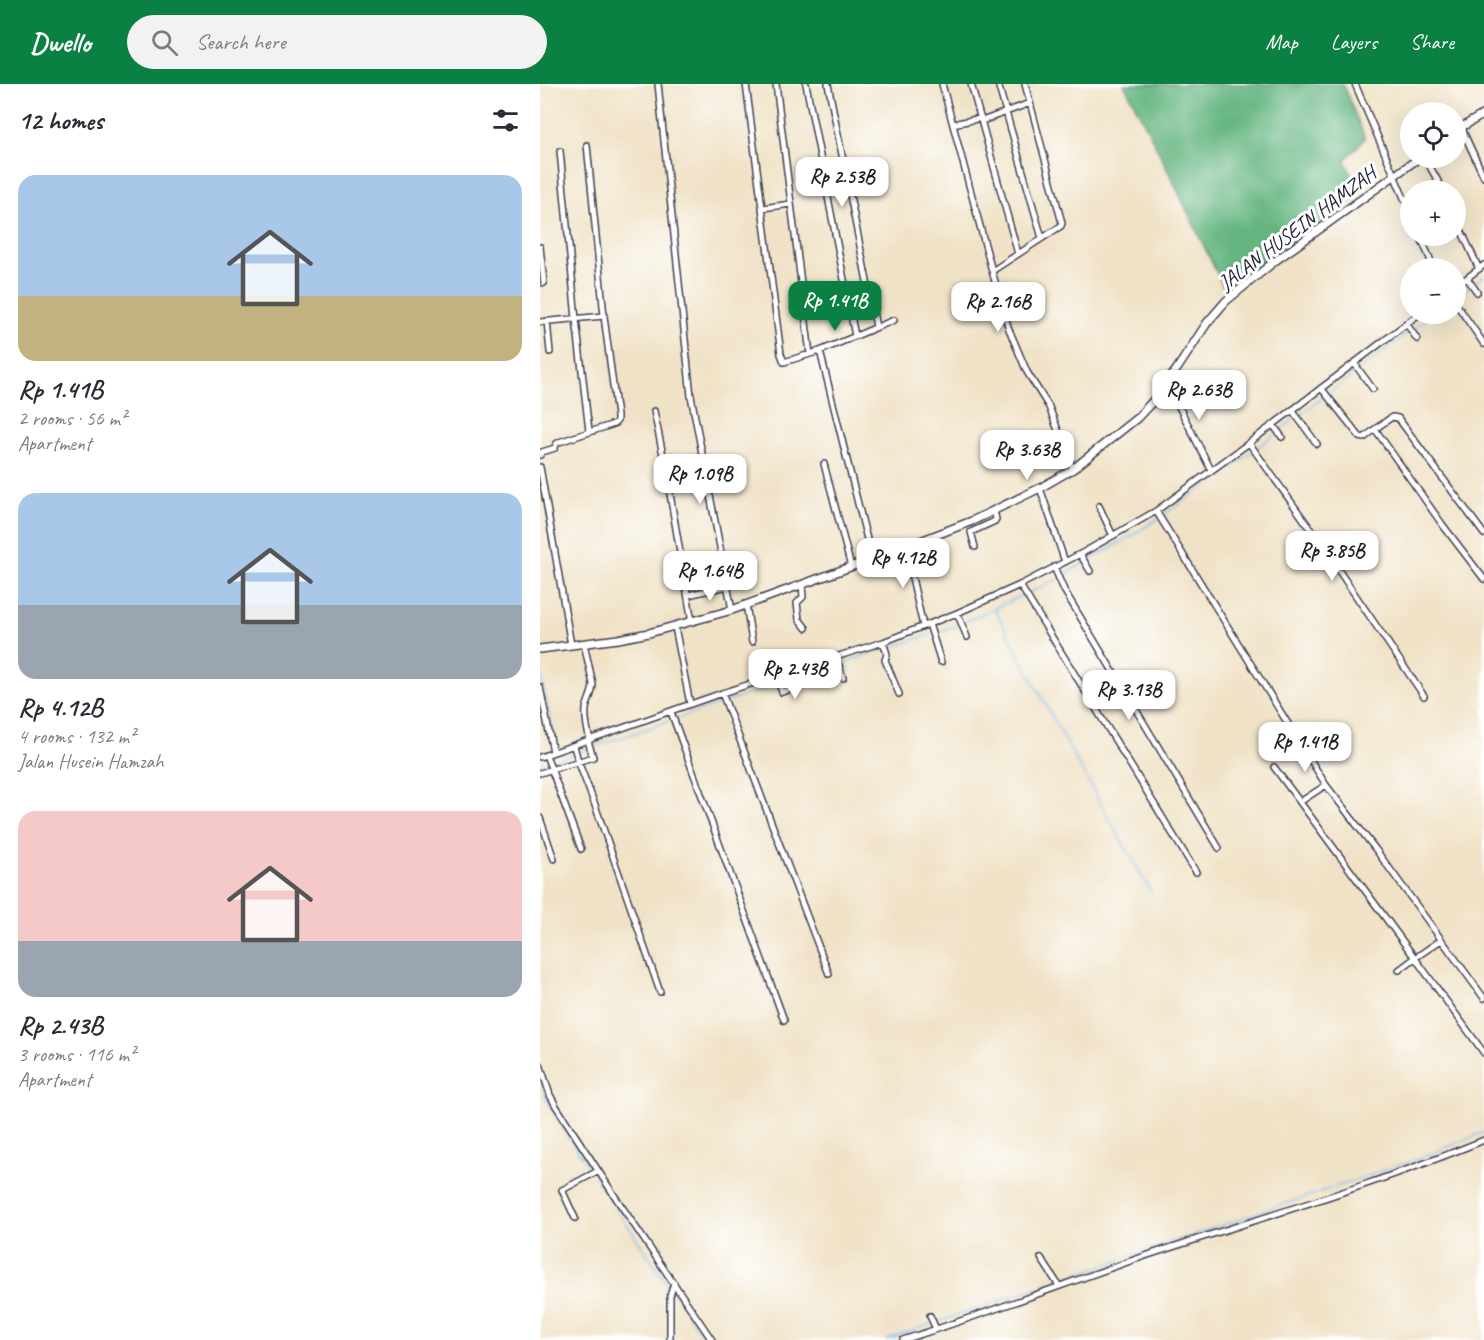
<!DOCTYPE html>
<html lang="en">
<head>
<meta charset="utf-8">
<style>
  :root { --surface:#fff; --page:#f2f2f3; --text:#2b2b33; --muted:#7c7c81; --accent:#0b8043 }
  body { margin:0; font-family:Caveat,sans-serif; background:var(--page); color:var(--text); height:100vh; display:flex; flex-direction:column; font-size:22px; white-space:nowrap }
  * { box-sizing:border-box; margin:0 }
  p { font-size:20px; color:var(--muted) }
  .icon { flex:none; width:33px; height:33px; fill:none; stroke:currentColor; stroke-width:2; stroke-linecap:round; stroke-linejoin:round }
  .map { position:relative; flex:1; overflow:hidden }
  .drawer { display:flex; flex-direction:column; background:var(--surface); width:540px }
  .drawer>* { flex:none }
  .buttons { position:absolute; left:860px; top:18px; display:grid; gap:12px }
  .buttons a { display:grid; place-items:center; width:66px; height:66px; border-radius:50%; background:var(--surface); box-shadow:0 6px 24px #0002; font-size:30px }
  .price { position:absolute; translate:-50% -51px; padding:0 14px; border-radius:12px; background:#fff; color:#222; font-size:20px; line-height:39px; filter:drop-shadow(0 2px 3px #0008) }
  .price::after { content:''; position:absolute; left:50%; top:36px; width:18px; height:14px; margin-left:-9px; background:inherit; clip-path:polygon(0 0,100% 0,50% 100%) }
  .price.active { background:var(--accent); color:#fff }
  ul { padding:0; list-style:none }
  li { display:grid; align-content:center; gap:12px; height:318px; padding:0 18px }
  li span { display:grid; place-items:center; height:186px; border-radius:18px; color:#555 }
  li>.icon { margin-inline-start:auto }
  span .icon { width:108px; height:108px; fill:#fffc; stroke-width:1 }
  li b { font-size:26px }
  h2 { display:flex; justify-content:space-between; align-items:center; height:72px; padding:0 18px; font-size:26px }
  header { display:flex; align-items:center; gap:36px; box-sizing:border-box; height:84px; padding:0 30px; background:var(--accent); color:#fff }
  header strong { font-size:28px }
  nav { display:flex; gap:33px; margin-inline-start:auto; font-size:21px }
  .search { width:420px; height:54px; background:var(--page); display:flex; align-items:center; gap:15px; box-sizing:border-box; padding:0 21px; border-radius:33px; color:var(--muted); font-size:22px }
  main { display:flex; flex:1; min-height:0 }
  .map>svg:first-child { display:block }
  .forest { fill:#65b580; stroke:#446c5e; stroke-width:1.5 }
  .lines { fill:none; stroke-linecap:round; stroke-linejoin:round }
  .stream { stroke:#72b8e9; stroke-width:1.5 }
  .minor-casing { stroke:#413f50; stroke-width:8 }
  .tertiary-casing { stroke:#413f50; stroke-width:10 }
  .minor { stroke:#fff; stroke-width:5 }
  .tertiary { stroke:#fff; stroke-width:7 }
  .labels { text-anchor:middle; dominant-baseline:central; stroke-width:6; stroke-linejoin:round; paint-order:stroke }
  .street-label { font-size:21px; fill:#22223b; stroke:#fff }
</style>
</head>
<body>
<header>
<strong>Dwello</strong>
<div class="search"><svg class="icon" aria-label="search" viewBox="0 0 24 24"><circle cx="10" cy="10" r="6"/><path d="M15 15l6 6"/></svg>Search here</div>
<nav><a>Map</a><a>Layers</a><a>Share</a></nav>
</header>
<main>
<section class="drawer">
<h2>12 homes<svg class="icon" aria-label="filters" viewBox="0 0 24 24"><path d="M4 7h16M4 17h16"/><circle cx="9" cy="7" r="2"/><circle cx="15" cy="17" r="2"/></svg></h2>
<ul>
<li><span style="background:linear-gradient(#a9c7e8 65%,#c2b280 0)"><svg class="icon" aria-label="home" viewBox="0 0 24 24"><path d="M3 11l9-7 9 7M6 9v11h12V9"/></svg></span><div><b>Rp 1.41B</b><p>2 rooms · 56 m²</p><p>Apartment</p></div></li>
<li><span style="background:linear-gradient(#a9c7e8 60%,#9aa5b1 0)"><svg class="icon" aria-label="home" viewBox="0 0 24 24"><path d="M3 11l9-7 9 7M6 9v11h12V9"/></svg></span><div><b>Rp 4.12B</b><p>4 rooms · 132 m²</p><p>Jalan Husein Hamzah</p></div></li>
<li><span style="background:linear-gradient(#f6c9c9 70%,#9aa5b1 0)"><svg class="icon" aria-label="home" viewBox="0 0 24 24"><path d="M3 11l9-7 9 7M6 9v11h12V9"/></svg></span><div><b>Rp 2.43B</b><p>3 rooms · 116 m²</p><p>Apartment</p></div></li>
</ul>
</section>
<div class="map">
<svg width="944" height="1256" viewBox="0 0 944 1256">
  <rect width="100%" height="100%" fill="#fff"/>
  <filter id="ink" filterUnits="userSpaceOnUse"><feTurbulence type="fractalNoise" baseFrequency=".0167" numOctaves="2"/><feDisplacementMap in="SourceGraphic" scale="12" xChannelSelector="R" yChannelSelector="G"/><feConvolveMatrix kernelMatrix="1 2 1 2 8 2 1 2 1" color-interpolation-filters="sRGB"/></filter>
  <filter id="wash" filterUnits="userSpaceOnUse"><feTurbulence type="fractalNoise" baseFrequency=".008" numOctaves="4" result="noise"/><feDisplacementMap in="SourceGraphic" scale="24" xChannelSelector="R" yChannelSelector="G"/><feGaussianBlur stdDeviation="1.35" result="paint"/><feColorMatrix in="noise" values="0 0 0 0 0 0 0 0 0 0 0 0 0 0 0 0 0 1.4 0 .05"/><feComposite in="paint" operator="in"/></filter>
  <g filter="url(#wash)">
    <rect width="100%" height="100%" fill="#f0e2c6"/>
    <path class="forest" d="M584,0H803L825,54L805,76L819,108L686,208L617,64Z"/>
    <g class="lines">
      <path class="stream" d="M915,214L944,192
        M873,245L894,230
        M820,285L869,248
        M758,332L817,288
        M739,347L754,335
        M715,365L735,350
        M623,431L678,393L712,368
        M520,493L593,451L619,434
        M488,509L516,496
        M455,525C504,621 557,714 611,808
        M394,549L413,543L483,511
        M348,564L389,551
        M300,580L344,565
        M0,587L17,665
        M53,663L295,581
        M38,668L48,665
        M10,678L34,670
        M0,681L5,679
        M0,997C10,1031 32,1058 52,1087
        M54,1091L130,1204
        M517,1197L884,1073L944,1048
        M133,1208L166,1256
        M395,1239L513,1198
        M346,1256L391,1240"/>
    </g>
  </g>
  <g filter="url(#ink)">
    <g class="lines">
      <defs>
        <path id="minor" d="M118,0L151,312L192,526
          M206,0L241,270L244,278L280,267L354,236
          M236,0L270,270
          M266,0L315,252
          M288,0L336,243
          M402,0L452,187
          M431,0L478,170
          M458,0L502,154
          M485,0L522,139L521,142L452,187L468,243L487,288L509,323L533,385
          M815,0L870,128
          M442,37L490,19
          M413,40L441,34
          M921,43L944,93
          M20,67L36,235L49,347
          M885,74L903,106
          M287,109L308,103
          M223,124L251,120
          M915,133L939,185
          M880,152L894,184
          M0,163L4,199
          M927,194L937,208
          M915,203L944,181
          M915,218L944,260
          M899,230L901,233
          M7,237L10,268
          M0,238L64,232
          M866,239L877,255
          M280,267L307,376L332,475
          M814,279L833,305
          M627,299L671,386
          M781,304L820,353L824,354L835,345L902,440L944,495
          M752,326L777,360
          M114,327L125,381L152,538
          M733,341L742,353
          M835,345L852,333L858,334L944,450
          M709,359L767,440L884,612
          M0,371L2,368L15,364L16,360L19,358L74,340L77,337V332L64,232L47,61
          M284,380L311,483
          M125,381L162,374
          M0,383L31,561
          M500,404L525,478
          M559,422L573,452
          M616,427L786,701L836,766L944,914
          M365,463L383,542
          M435,463L431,448L455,437L456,435L454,427
          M540,470L550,487
          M514,483L524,506L679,764
          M262,500L263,513L257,519L259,535L266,544
          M480,501L656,788
          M148,511L187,502
          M206,520L212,558
          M417,529L427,553
          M389,540L401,578
          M135,543L150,620
          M343,558L347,570L345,576L359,610
          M44,560L53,600C53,609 48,616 46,625C45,636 47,645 50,656
          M296,573L303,594
          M236,592L242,608L280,595
          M0,603L13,668
          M182,609L289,890
          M131,628L244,936
          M34,662L38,677L55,721L120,908
          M6,671L41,765
          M0,673L182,609L343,558L417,529L480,501L546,467L616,427L709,359L879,230
          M734,683L875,874L901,856
          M0,689L53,673L48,657
          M760,718L786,701
          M0,734L14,775
          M859,886L875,874L944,969
          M0,980L10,1011L16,1022L78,1117L172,1256
          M35,1134L22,1106L58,1087
          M501,1174L519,1202
          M390,1232L396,1245
          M130,1256V1212L134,1199
          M363,1256C446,1230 526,1199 608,1171C720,1134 835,1101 944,1056"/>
        <path id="tertiary" d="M915,47L944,30
          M0,565L78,555L109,549L192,526L365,463L432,437L500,404L533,385L597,334L613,317L637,285L667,239L686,217L735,177L879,74"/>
      </defs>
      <use href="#minor" class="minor-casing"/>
      <use href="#tertiary" class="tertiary-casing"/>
      <use href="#minor" class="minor"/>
      <use href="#tertiary" class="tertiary"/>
    </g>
  </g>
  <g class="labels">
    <g class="street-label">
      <text transform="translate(757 144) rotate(-37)">JALAN HUSEIN HAMZAH</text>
    </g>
  </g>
</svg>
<div class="buttons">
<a><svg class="icon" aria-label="locate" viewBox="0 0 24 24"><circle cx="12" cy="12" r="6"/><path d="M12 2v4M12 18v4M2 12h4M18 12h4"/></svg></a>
<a>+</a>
<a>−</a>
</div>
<b class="price" style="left:302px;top:124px">Rp 2.53B</b>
<b class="price active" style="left:295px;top:248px">Rp 1.41B</b>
<b class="price" style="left:458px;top:249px">Rp 2.16B</b>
<b class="price" style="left:659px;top:337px">Rp 2.63B</b>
<b class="price" style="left:487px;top:397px">Rp 3.63B</b>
<b class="price" style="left:160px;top:421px">Rp 1.09B</b>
<b class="price" style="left:792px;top:498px">Rp 3.85B</b>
<b class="price" style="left:363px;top:505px">Rp 4.12B</b>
<b class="price" style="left:170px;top:518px">Rp 1.64B</b>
<b class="price" style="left:255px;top:616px">Rp 2.43B</b>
<b class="price" style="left:589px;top:637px">Rp 3.13B</b>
<b class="price" style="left:765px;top:689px">Rp 1.41B</b>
</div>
</main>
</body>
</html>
